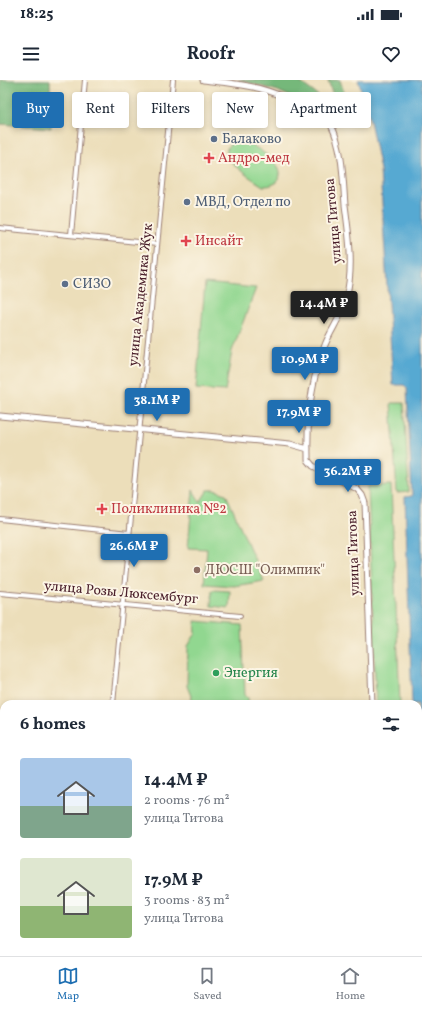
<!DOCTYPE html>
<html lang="en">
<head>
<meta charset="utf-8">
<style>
  :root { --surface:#fff; --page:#f6f6f7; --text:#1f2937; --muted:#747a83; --line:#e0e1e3; --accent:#1f6fb2 }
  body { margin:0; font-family:Vollkorn,serif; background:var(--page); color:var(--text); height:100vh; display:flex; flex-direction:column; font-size:15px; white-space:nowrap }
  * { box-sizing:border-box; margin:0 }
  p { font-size:13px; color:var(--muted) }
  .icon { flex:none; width:22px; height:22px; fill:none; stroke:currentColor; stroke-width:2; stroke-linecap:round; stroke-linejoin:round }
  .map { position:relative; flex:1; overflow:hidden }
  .details { position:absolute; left:0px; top:620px; width:422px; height:256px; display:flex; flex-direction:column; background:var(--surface); border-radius:12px 12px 0 0; box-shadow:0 2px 6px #0003 }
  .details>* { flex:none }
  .top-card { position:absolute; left:12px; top:12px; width:398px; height:36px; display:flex; gap:8px }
  .price { position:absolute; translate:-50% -34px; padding:0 9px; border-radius:4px; background:var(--accent); color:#fff; font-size:13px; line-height:26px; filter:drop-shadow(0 1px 2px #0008) }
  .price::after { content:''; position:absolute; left:50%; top:24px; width:12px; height:9px; margin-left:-6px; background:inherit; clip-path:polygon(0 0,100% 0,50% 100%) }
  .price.current { background:#222; color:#fff }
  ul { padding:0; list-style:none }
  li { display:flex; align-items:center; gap:12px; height:100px; padding:0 20px }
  li span { display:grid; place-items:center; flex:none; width:112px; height:80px; border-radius:4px; color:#555 }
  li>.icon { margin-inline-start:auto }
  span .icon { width:48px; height:48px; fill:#fffc; stroke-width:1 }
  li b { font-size:17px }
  h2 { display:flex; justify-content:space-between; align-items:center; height:48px; padding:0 20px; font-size:17px }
  .chip { padding:0 14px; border-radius:4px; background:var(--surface); box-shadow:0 2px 6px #0003; font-size:14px; line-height:36px }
  .chip.current { background:var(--accent); color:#fff }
  .status { display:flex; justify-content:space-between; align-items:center; height:28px; padding:0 20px; background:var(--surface); direction:ltr }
  .status svg { height:11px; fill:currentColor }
  header { display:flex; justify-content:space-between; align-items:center; height:52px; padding:0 20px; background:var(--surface); font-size:18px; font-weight:700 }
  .dock { display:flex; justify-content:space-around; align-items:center; height:56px; border-top:1px solid var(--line); background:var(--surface); font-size:11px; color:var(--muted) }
  .dock a { display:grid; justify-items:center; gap:2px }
  .dock .current { color:var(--accent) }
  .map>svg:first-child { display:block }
  .green { fill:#91d790; stroke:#6e7b5e }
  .forest { fill:#74b87a; stroke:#5f6c52 }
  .water { fill:#57a9d2; stroke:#50647e }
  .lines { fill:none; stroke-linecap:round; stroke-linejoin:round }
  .minor-casing { stroke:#9b7e72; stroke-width:6 }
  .major-casing { stroke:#9b7e72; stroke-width:7 }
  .minor { stroke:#fff; stroke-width:4 }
  .major { stroke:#fff; stroke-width:5 }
  .service-dot { fill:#5c6f8a; stroke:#fcf5e5; stroke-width:1.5 }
  .health-dot { fill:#e0444e; stroke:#fcf5e5; stroke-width:1.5 }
  .education-dot { fill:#8d6e63; stroke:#fcf5e5; stroke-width:1.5 }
  .leisure-dot { fill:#2e9e5b; stroke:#fcf5e5; stroke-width:1.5 }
  .labels { text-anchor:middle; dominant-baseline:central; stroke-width:4; stroke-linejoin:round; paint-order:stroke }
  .service-label { font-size:14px; fill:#4e5e75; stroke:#fcf5e5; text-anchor:start }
  .health-label { font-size:14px; fill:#be3a42; stroke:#fcf5e5; text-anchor:start }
  .street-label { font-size:14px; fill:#4a1f2b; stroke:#fcf5e5 }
  .education-label { font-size:14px; fill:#785e54; stroke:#fcf5e5; text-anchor:start }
  .leisure-label { font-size:14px; fill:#27864d; stroke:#fcf5e5; text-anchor:start }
</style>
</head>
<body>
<div class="status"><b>18:25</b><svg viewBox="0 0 49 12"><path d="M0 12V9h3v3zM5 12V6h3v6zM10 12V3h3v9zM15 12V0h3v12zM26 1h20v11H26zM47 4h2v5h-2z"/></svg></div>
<header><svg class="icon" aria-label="menu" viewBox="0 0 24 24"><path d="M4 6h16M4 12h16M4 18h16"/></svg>Roofr<svg class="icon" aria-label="heart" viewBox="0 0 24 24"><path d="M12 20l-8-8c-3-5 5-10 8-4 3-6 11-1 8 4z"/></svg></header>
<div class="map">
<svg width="422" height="876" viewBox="0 0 422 876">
  <rect width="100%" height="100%" fill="#fcf5e5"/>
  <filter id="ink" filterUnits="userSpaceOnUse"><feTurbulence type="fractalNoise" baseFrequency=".025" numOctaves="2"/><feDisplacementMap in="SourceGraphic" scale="8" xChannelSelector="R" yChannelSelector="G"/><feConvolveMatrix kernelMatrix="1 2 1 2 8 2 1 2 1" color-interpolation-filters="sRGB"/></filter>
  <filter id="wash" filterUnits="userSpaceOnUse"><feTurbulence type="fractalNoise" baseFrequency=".012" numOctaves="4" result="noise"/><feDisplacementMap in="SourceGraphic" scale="16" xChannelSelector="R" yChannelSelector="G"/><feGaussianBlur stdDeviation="0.9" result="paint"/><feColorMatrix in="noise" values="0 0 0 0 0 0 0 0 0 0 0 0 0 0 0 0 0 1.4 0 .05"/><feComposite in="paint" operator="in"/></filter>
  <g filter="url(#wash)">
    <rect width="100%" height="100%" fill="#ecdeba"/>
    <path class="green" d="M238,60H243C254,67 291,85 277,101C273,106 268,106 263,106C251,98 206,72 238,60Z
      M205,203L256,208L232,271L225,311L196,309Z
      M391,323H404L409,412L397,413Z
      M391,405L400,624H376L368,406Z
      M193,410L200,422L208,410H215L226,414L264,501L234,506L204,504L207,469L188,468Z
      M212,510L230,511L229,528L211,526Z
      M195,541L242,545L245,615L248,618L249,624H194L187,606L188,566L196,553Z
      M77,872H143L118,876H80Z"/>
    <path class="forest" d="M0,0H50L51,48L0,44Z
      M238,0H297L327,22L323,31L320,30L278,11Z
      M328,0H340L351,34L349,40L340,37Z"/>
    <path class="water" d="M358,0H422V690L421,678L418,673V624H412L405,417L412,416L407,308L404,305H393L380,90L368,31Z"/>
  </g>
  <g filter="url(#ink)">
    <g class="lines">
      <defs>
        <path id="minor" d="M0,148L157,164
          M71,155L85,0
          M0,439L129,453
          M0,513L240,536
          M113,624L173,0
          M0,640H4
          M0,673H4
          M0,731H4
          M0,829H4
          M414,872L415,876"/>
        <path id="major" d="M203,0C218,2 233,3 248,6C266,9 323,29 331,45C343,68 343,100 345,125C349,156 354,188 346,218C343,235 331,249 325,265C311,299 307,338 308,375V380L313,386L357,409L362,415L365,423L372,624
          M0,336L290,364L308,369
          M224,872L225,876
          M188,876L194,872"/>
      </defs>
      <use href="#minor" class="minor-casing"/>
      <use href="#major" class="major-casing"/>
      <use href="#minor" class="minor"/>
      <use href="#major" class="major"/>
    </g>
  </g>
  <g class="service-dot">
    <circle cx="214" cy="59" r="4"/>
    <circle cx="187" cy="122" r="4"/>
    <circle cx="65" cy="204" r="4"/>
  </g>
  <g class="health-dot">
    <path d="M207 72h4v4h4v4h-4v4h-4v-4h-4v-4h4z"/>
    <path d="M184 155h4v4h4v4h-4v4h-4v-4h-4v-4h4z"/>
    <path d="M100 423h4v4h4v4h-4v4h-4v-4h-4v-4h4z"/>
  </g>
  <circle class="education-dot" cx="197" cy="490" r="4"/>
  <circle class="leisure-dot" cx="216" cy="593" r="4"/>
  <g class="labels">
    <g class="service-label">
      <text x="222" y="59">Балаково</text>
      <text x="195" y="122">МВД, Отдел по</text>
      <text x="73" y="204">СИЗО</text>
    </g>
    <g class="health-label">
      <text x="218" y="78">Андро-мед</text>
      <text x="195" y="161">Инсайт</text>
      <text x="111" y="429">Поликлиника №2</text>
    </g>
    <g class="street-label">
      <text transform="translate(334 141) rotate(-95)">улица Титова</text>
      <text transform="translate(141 215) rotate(-84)">улица Академика Жук</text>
      <text transform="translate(354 473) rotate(-92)">улица Титова</text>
      <text transform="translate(121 513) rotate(5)">улица Розы Люксембург</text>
    </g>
    <g class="education-label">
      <text x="205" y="490">ДЮСШ "Олимпик"</text>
    </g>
    <g class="leisure-label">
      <text x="224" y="593">Энергия</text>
    </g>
  </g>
</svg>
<b class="price current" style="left:324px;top:245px">14.4M ₽</b>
<b class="price" style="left:305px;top:301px">10.9M ₽</b>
<b class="price" style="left:157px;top:342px">38.1M ₽</b>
<b class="price" style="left:299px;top:354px">17.9M ₽</b>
<b class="price" style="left:348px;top:413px">36.2M ₽</b>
<b class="price" style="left:134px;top:488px">26.6M ₽</b>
<div class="top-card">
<a class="chip current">Buy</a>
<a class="chip">Rent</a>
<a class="chip">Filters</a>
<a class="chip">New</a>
<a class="chip">Apartment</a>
</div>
<section class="details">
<h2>6 homes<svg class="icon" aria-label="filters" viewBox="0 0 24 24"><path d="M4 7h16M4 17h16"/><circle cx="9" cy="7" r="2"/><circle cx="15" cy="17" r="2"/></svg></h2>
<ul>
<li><span style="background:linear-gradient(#a9c7e8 60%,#7fa58c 0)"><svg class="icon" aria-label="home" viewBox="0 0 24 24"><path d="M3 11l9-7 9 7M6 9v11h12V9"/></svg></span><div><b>14.4M ₽</b><p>2 rooms · 76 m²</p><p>улица Титова</p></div></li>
<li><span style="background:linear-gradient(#dfe7d0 60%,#8fb573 0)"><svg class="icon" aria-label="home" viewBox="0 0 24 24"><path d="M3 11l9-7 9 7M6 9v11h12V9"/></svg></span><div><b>17.9M ₽</b><p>3 rooms · 83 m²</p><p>улица Титова</p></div></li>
</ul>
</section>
</div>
<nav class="dock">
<a class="current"><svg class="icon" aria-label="map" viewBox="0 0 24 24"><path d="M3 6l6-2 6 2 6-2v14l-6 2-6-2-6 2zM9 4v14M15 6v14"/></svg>Map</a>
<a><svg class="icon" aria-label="saved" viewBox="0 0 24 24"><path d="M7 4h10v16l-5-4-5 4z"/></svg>Saved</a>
<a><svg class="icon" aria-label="home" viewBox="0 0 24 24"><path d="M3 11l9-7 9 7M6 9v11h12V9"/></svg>Home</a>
</nav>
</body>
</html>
